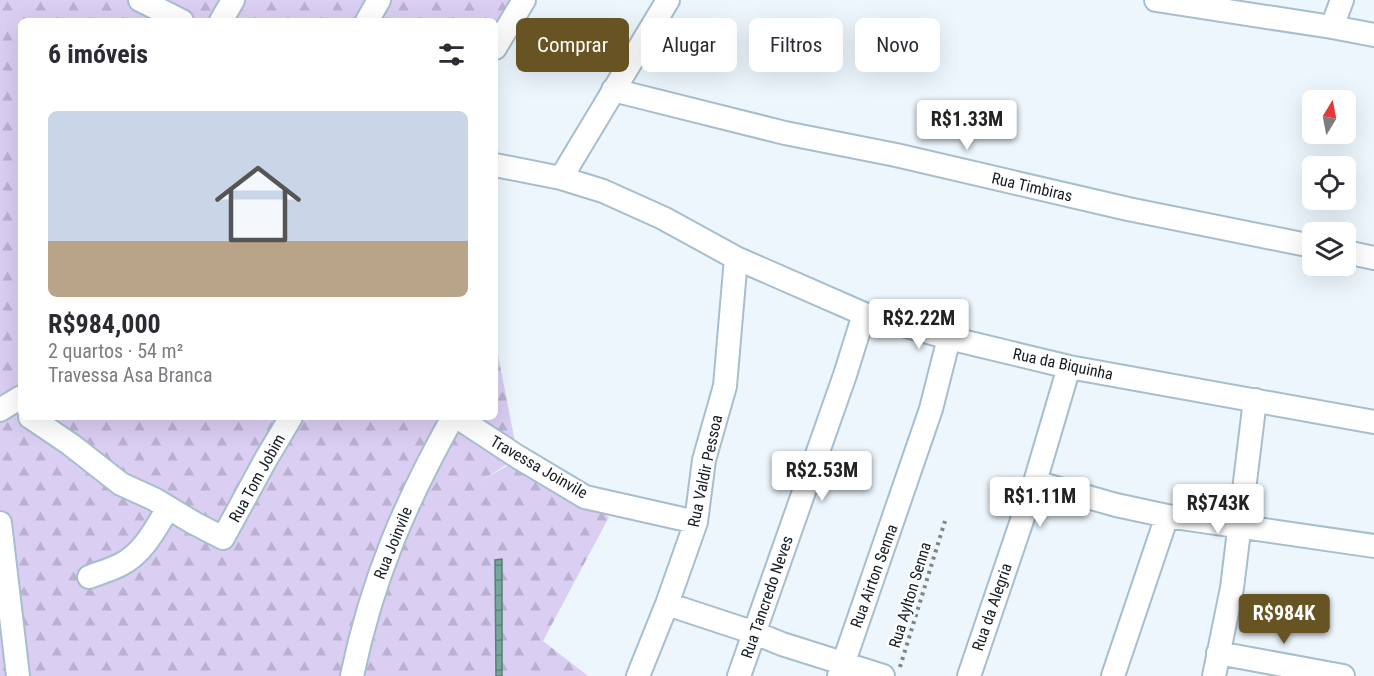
<!DOCTYPE html>
<html lang="pt">
<head>
<meta charset="utf-8">
<style>
  :root { --surface:#fff; --page:#f2f2f3; --text:#2b2b33; --muted:#7c7c81; --accent:#685322 }
  body { margin:0; font-family:"Roboto Condensed",sans-serif; background:var(--page); color:var(--text); height:100vh; display:flex; flex-direction:column; font-size:22px; white-space:nowrap }
  * { box-sizing:border-box; margin:0 }
  p { font-size:20px; color:var(--muted) }
  .icon { flex:none; width:33px; height:33px; fill:none; stroke:currentColor; stroke-width:2; stroke-linecap:round; stroke-linejoin:round }
  .map { position:relative; flex:1; overflow:hidden }
  .side { position:absolute; left:18px; top:18px; width:480px; height:402px; display:flex; flex-direction:column; background:var(--surface); border-radius:9px; box-shadow:0 6px 24px #0002 }
  .side>* { flex:none }
  .banner { position:absolute; left:516px; top:18px; width:570px; height:54px; display:flex; gap:12px }
  .needle { width:39px; rotate:10deg }
  .fabs { position:absolute; left:1302px; top:90px; display:grid; gap:12px }
  .fabs a { display:grid; place-items:center; width:54px; height:54px; border-radius:9px; background:var(--surface); box-shadow:0 6px 24px #0002; font-size:30px }
  .price { position:absolute; translate:-50% -51px; padding:0 14px; border-radius:6px; background:#fff; color:#222; font-size:20px; line-height:39px; filter:drop-shadow(0 2px 3px #0008) }
  .price::after { content:''; position:absolute; left:50%; top:36px; width:18px; height:14px; margin-left:-9px; background:inherit; clip-path:polygon(0 0,100% 0,50% 100%) }
  .price.active { background:var(--accent); color:#fff }
  ul { padding:0; list-style:none }
  li { display:grid; align-content:center; gap:12px; height:318px; padding:0 30px }
  li span { display:grid; place-items:center; height:186px; border-radius:9px; color:#555 }
  li>.icon { margin-inline-start:auto }
  span .icon { width:108px; height:108px; fill:#fffc; stroke-width:1 }
  li b { font-size:26px }
  h2 { display:flex; justify-content:space-between; align-items:center; height:72px; padding:0 30px; font-size:26px }
  .chip { padding:0 21px; border-radius:9px; background:var(--surface); box-shadow:0 6px 24px #0002; font-size:21px; line-height:54px }
  .chip.active { background:var(--accent); color:#fff }
  .map>svg:first-child { display:block }
  .forest { fill:url(#forest-firs) }
  .water { fill:url(#water-waves); stroke:#587e77; stroke-width:1.5 }
  .lines { fill:none; stroke-linecap:round; stroke-linejoin:round }
  .minor-casing { stroke:#a7bece; stroke-width:26 }
  .path { stroke:#7c848b; stroke-width:4; stroke-dasharray:3 4.5; stroke-linecap:butt }
  .minor { stroke:#fff; stroke-width:22 }
  .labels { text-anchor:middle; dominant-baseline:central; stroke-width:4.5; stroke-linejoin:round; paint-order:stroke }
  .street-label { font-size:16px; fill:#151d23; stroke:#fff }
</style>
</head>
<body>
<div class="map">
<svg width="1374" height="676" viewBox="0 0 1374 676">
  <defs>
    <pattern id="forest-firs" width="22" height="20" patternUnits="userSpaceOnUse" patternTransform="scale(1.5)"><rect width="22" height="20" fill="#dacef3"/><path d="M5 1l3.5 6h-7zM16 11l3.5 6h-7z" fill="#bab0d0"/></pattern>
    <pattern id="water-waves" width="16" height="10" patternUnits="userSpaceOnUse" patternTransform="scale(1.5)"><rect width="16" height="10" fill="#74a79b"/><path d="M0 5q4-4 8 0t8 0" fill="none" stroke="#5e877e"/></pattern>
  </defs>
  <rect width="100%" height="100%" fill="#edf6fd"/>
  <path class="forest" d="M0,0H532L495,43V21H21V417H495V340L518,457L481,481L510,464L609,517L543,641L588,676H0Z"/>
  <path class="water" d="M502,559V676H496L495,560Z"/>
  <g class="lines">
    <defs>
      <path id="minor" d="M140,0L182,21
        M1156,0L1332,27L1374,35
        M221,21L233,0
        M367,21L379,0
        M1332,27L1342,0
        M495,48L524,0
        M613,90L785,133L896,155L1128,209L1312,246
        M495,165L561,178L603,191L663,218L736,258L864,314L949,338L1069,367L1374,422
        M561,178L668,0
        M1346,252L1374,258
        M0,410L21,397
        M30,417L70,444L121,484L154,499L194,523L223,538L266,459L291,417
        M457,417L518,457L585,497L696,522
        M1035,482L1116,505L1167,516L1374,546
        M0,523L18,676
        M89,577C99,573 110,570 120,565C143,554 156,528 168,508
        M667,604L755,633L782,644L883,676
        M1218,653L1343,676
        M352,676C372,579 405,503 453,417
        M638,676L667,604L696,522L704,460L725,386L736,258
        M739,676L845,375L864,314
        M839,676L931,409L949,338
        M969,676L1035,482L1069,367
        M1113,676L1167,516
        M1214,676L1232,588L1255,400"/>
    </defs>
    <use href="#minor" class="minor-casing"/>
    <path class="path" d="M900,667L945,521"/>
    <use href="#minor" class="minor"/>
  </g>
  <g class="labels">
    <g class="street-label">
      <text transform="translate(1032 187) rotate(13)">Rua Timbiras</text>
      <text transform="translate(1063 364) rotate(12)">Rua da Biquinha</text>
      <text transform="translate(539 467) rotate(30)">Travessa Joinvile</text>
      <text transform="translate(705 471) rotate(-78)">Rua Valdir Pessoa</text>
      <text transform="translate(257 478) rotate(-61)">Rua Tom Jobim</text>
      <text transform="translate(393 543) rotate(-68)">Rua Joinvile</text>
      <text transform="translate(874 576) rotate(-70)">Rua Airton Senna</text>
      <text transform="translate(910 595) rotate(-73)">Rua Aylton Senna</text>
      <text transform="translate(767 597) rotate(-71)">Rua Tancredo Neves</text>
      <text transform="translate(992 607) rotate(-71)">Rua da Alegria</text>
    </g>
  </g>
</svg>
<div class="fabs">
<a><svg class="needle" viewBox="-14 -14 28 28"><path d="M0-13l5 13h-10z" fill="#e53935"/><path d="M0 13l5-13h-10z" fill="#7c7c81"/></svg></a>
<a><svg class="icon" aria-label="locate" viewBox="0 0 24 24"><circle cx="12" cy="12" r="6"/><path d="M12 2v4M12 18v4M2 12h4M18 12h4"/></svg></a>
<a><svg class="icon" aria-label="layers" viewBox="0 0 24 24"><path d="M12 4l9 5-9 5-9-5zM3 14l9 5 9-5"/></svg></a>
</div>
<b class="price" style="left:967px;top:151px">R$1.33M</b>
<b class="price" style="left:919px;top:350px">R$2.22M</b>
<b class="price" style="left:822px;top:502px">R$2.53M</b>
<b class="price" style="left:1040px;top:528px">R$1.11M</b>
<b class="price" style="left:1218px;top:535px">R$743K</b>
<b class="price active" style="left:1284px;top:645px">R$984K</b>
<div class="banner">
<a class="chip active">Comprar</a>
<a class="chip">Alugar</a>
<a class="chip">Filtros</a>
<a class="chip">Novo</a>
</div>
<section class="side">
<h2>6 imóveis<svg class="icon" aria-label="filters" viewBox="0 0 24 24"><path d="M4 7h16M4 17h16"/><circle cx="9" cy="7" r="2"/><circle cx="15" cy="17" r="2"/></svg></h2>
<ul>
<li><span style="background:linear-gradient(#c9d6e8 70%,#b9a48a 0)"><svg class="icon" aria-label="home" viewBox="0 0 24 24"><path d="M3 11l9-7 9 7M6 9v11h12V9"/></svg></span><div><b>R$984,000</b><p>2 quartos · 54 m²</p><p>Travessa Asa Branca</p></div></li>
</ul>
</section>
</div>
</body>
</html>
